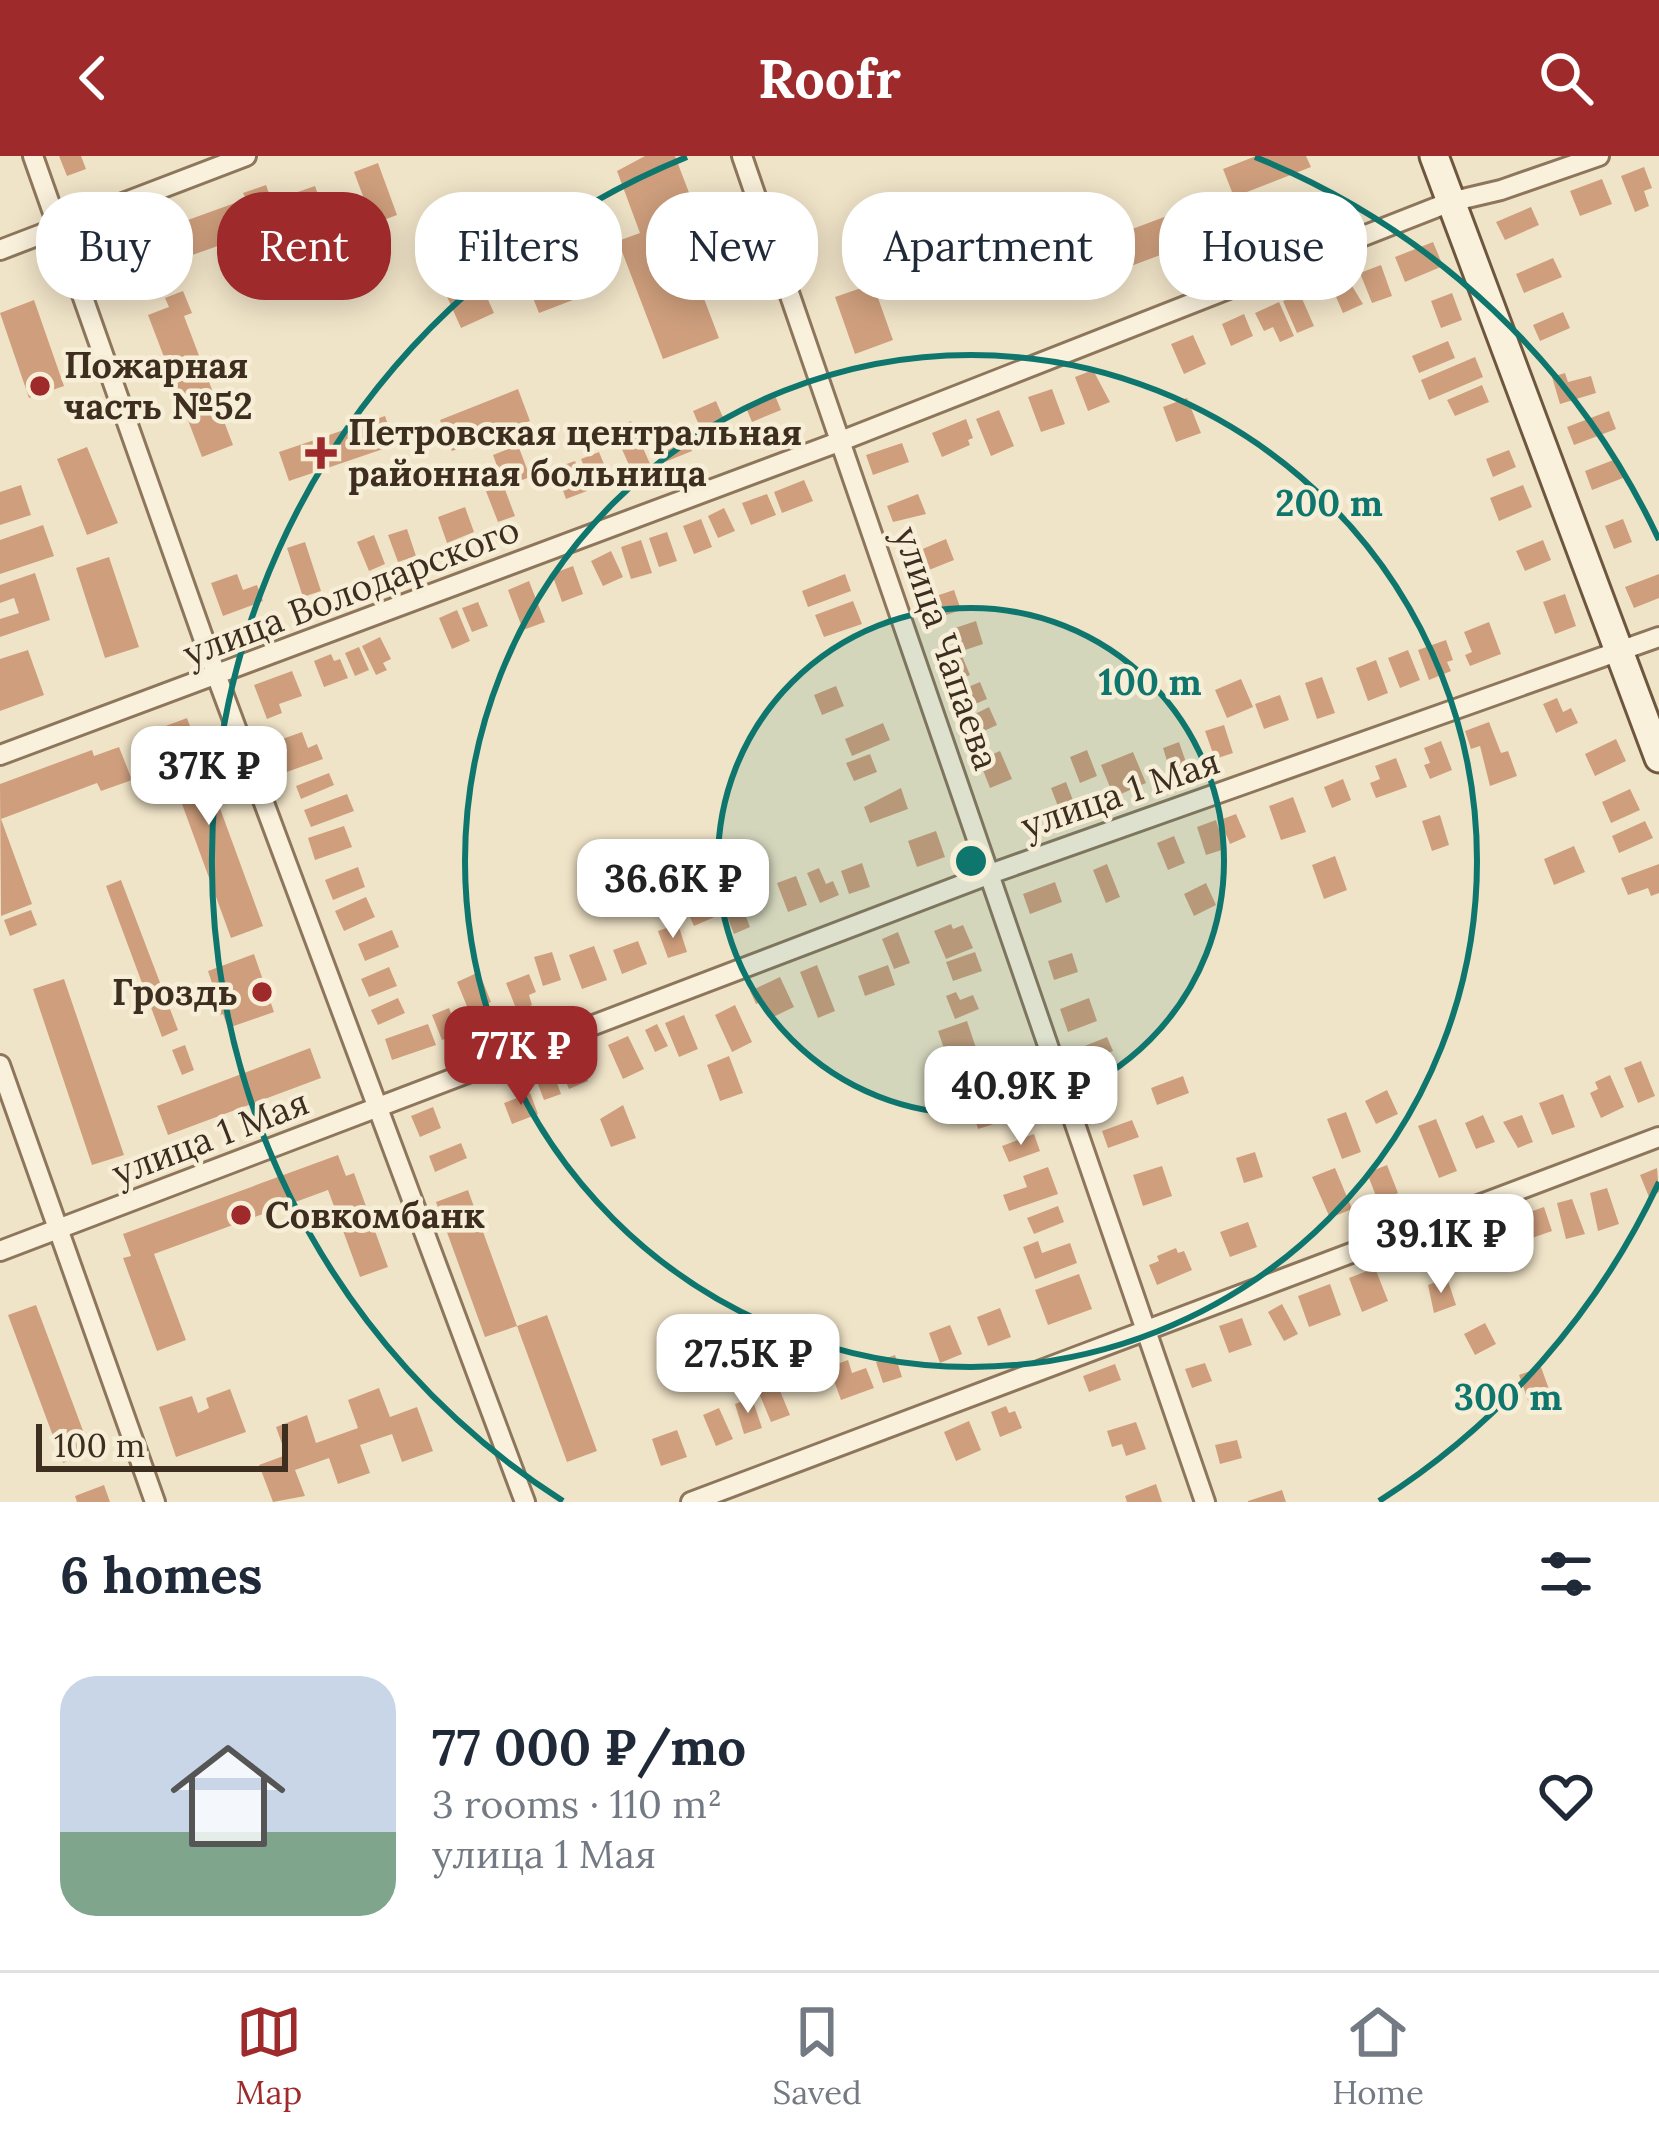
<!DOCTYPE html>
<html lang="en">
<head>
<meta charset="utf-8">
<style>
  :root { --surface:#fff; --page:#f6f6f7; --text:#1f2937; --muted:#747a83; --line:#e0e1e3; --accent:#9e2a2b }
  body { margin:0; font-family:Lora,serif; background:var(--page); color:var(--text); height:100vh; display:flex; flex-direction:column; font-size:45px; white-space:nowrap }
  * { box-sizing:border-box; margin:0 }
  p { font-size:39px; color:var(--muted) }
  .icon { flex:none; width:66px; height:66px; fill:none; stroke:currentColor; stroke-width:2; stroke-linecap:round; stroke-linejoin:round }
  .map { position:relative; height:1346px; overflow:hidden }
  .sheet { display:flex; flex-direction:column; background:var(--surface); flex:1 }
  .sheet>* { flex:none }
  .hud { position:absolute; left:36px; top:36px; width:1587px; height:108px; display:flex; gap:24px }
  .scale { position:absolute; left:36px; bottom:30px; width:252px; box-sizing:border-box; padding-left:12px; border:6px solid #3d2e20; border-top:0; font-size:33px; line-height:42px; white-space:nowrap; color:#3d2e20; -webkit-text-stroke:9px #f7eed8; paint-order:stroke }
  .price { position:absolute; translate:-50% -102px; padding:0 27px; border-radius:24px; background:#fff; color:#222; font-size:39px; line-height:78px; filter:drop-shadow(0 3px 6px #0008) }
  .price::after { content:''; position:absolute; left:50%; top:72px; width:36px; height:27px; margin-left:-18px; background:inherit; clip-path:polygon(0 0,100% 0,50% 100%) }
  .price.current { background:var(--accent); color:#fff }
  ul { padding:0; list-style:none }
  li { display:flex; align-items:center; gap:36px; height:300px; padding:0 60px }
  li+li { border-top:3px solid var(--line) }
  li span { display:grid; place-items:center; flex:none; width:336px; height:240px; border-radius:36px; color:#555 }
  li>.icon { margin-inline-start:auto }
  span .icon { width:144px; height:144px; fill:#fffc; stroke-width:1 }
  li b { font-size:51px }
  h2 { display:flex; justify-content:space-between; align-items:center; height:144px; padding:0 60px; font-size:51px }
  .pill { padding:0 42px; border-radius:48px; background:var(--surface); box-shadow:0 6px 30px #0003; font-size:42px; line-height:108px }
  .pill.current { background:var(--accent); color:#fff }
  header { display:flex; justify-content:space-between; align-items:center; height:156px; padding:0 60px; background:var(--accent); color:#fff; font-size:54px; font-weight:700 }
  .menu { display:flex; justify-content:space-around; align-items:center; height:168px; border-top:3px solid var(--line); background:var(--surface); font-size:33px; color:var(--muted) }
  .menu a { display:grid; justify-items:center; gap:6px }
  .menu .current { color:var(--accent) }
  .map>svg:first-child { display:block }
  .building { fill:#cf9f7d }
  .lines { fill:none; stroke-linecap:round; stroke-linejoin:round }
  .street-casing { stroke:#8d765c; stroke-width:24 }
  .secondary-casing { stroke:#6f573f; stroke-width:33 }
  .street { stroke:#faf1dc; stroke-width:18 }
  .secondary { stroke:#faf1dc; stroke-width:27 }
  .ring { fill:none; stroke:#0f766e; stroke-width:6 }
  .poi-dot { fill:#9e2a2b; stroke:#f7eed8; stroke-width:4.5 }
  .labels { text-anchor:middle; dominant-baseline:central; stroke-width:9; stroke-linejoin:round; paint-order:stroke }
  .poi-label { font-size:36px; font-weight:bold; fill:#3d2e20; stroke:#f7eed8; text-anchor:start }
  .street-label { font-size:36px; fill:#3d2e20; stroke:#f7eed8 }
  .centre { fill:#0f766e; stroke:#f7eed8; stroke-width:6 }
  .ring-label { font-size:36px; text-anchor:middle; font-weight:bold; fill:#0f766e; stroke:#f7eed8; stroke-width:9; stroke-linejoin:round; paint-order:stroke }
</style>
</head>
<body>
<header><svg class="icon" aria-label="back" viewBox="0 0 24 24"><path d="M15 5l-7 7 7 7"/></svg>Roofr<svg class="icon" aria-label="search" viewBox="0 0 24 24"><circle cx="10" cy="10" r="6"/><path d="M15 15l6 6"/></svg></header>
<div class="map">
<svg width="1659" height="1346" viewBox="0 0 1659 1346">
  <rect width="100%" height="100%" fill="#f0e4c8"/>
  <path class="building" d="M59,0H81L86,13L67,20Z
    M645,0H675L704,76L682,85L719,182L663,203L618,85L640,77L617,15Z
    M1256,0H1306L1311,11L1234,41L1223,13Z
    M378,7L397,59L311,91L292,38L315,30L324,55L363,40L354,16Z
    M1644,11L1652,32L1644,35L1649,50L1635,56L1621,20Z
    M1602,23L1612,48L1580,60L1570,35Z
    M266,29L280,68L164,109L150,70L172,62L174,69L246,43L243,37Z
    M1531,51L1539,69L1505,84L1496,66Z
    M1167,60L1179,92L1099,122L1087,90Z
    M1433,86L1443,110L1405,126L1395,101Z
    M465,92L494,157L461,172L432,107Z
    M1553,102L1562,121L1524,137L1516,118Z
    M583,106L594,136L539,157L527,127Z
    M1381,109L1392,140L1372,147L1360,117Z
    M1346,120L1363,148L1343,157L1330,127Z
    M873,128L893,184L855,198L835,141Z
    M183,135L192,157L184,160L233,289L202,301L148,159L169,151L165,142Z
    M1452,137L1462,164L1441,172L1431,145Z
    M1300,138L1314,170L1297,177L1283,145Z
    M34,144L64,230L29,242L0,157Z
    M1279,146L1294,180L1280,186L1273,171L1264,175L1255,157Z
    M1563,156L1570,172L1540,185L1533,169Z
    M1244,158L1253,180L1231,190L1222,168Z
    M1193,179L1206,208L1184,218L1171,188Z
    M1448,185L1455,202L1419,217L1412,200Z
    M1475,201L1483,221L1429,244L1421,224Z
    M1093,214L1110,246L1088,255L1075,221Z
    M1565,217L1568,226L1591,220L1596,237L1560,248L1552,221Z
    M1482,229L1489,246L1455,260L1447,244Z
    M518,233L530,265L452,295L440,264Z
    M1052,233L1065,268L1041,276L1028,241Z
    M774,237L781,254L752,266L745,249Z
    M1187,242L1201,277L1176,286L1163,251Z
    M716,245L730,278L707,288L693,255Z
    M999,254L1014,290L991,300L976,263Z
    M1609,255L1616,273L1574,289L1567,271Z
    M385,260L395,289L289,325L279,296Z
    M966,263L973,282L968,284L970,289L942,301L932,277Z
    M631,265L651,310L633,318L613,273Z
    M667,268L671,279L684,274L692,295L665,306L651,274Z
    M902,287L909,306L873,319L866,299Z
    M518,289L530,321L504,331L515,360L498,366L482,325L500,318L493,299Z
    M87,291L118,367L87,379L57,303Z
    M1509,294L1516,311L1493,321L1486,303Z
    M599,296L611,325L593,333L581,303Z
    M1616,303L1623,322L1592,334L1585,315Z
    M575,305L587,335L566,343L555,312Z
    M804,324L813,345L782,357L774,336Z
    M21,329L31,359L0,369V336Z
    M1523,329L1532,351L1499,365L1490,342Z
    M767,338L776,359L751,369L742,347Z
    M918,338L926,358L893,366L887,350Z
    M465,351L474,376L447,387L438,361Z
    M724,352L735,375L718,382L708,360Z
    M701,363L712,391L694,398L683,370Z
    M1623,363L1632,386L1614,393L1605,370Z
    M43,369L54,400L0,418V384Z
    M407,373L416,400L398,406L388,379Z
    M667,376L677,405L659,411L649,382Z
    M374,379L385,408L369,415L357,386Z
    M946,383L954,404L914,420L906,400Z
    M641,384L652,417L631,423L621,391Z
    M1543,384L1551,404L1525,415L1516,395Z
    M305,386L321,435L303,441L287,392Z
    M611,395L623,421L603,430L591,405Z
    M109,401L139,491L105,502L76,412Z
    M573,410L583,438L562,446L552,418Z
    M35,417L50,464L0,481V463L19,457L14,442L0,447V429Z
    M237,418L243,434L257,429L263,445L223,460L211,427Z
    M845,418L851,435L808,451L802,435Z
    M1659,418V442L1634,452L1625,431Z
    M529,425L545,466L523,474L508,434Z
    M954,434L961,454L928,465L921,445Z
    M1565,438L1576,470L1555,478L1543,446Z
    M853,445L862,468L824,481L815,459Z
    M478,446L488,470L472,476L462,452Z
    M457,454L470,485L452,493L439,462Z
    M976,465L983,488L956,497L949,474Z
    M1489,466L1501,498L1470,510L1465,499L1472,496L1464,476Z
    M380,481L391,503L383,507L387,514L376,519L362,490Z
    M1446,484L1453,504L1447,506L1451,515L1429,524L1418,494Z
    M951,490L960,510L958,502L962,500L970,519L953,526L940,495Z
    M359,491L369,514L355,520L345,497Z
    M28,494L44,539L0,555V503Z
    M1408,494L1420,524L1400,532L1388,502Z
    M331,498L334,505L340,503L348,522L324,531L314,505Z
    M1376,504L1388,537L1368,545L1356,512Z
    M292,515L302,540L279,548L282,557L267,563L254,529Z
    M1322,521L1335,557L1317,563L1305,527Z
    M1241,523L1253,551L1227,562L1215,534Z
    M980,526L987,543L961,554L954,537Z
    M836,530L844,550L822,559L814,539Z
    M1280,539L1289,564L1264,573L1255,548Z
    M1557,542L1563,556L1571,552L1578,567L1556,577L1543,548Z
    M989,551L997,569L973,580L965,563Z
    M187,562L263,770L231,782L155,574Z
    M1489,566L1501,597L1508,595L1517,620L1490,630L1480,590L1471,593L1465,575Z
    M883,567L890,584L852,600L845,583Z
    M1224,569L1233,597L1215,603L1205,575Z
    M302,576L308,592L317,588L323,603L284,617L274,586Z
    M1616,583L1626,605L1595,620L1585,598Z
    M1441,585L1452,614L1430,623L1424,609L1430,607L1424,592Z
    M1179,586L1188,612L1171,618L1163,592Z
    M119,591L132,624L101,635L97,627L1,663L32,748L1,760L0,628L92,594L94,600Z
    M1087,594L1097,620L1080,627L1070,601Z
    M1000,595L1012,623L990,632L979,604Z
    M1133,596L1146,627L1114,641L1101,609Z
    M870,598L877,616L854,625L846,607Z
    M1396,602L1407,631L1376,642L1370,627L1380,623L1375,610Z
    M329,617L334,629L301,643L296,630Z
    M1343,623L1351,644L1332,652L1324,631Z
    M1066,626L1076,652L1061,658L1051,632Z
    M901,632L908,653L870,667L864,651Z
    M1630,633L1640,654L1611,667L1602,646Z
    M347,638L354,655L311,671L304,654Z
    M1293,641L1306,676L1281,684L1269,650Z
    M1236,658L1246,681L1230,688L1220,664Z
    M1440,659L1449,689L1432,695L1422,665Z
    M1216,664L1225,693L1206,699L1197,671Z
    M1645,665L1653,682L1619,697L1612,680Z
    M344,670L352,691L315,704L308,682Z
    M936,675L945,701L917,711L908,685Z
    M1174,680L1185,707L1168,714L1157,687Z
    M1574,690L1585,716L1554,729L1544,703Z
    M1335,700L1347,734L1324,743L1312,709Z
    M862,707L870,731L849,738L841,715Z
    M1107,708L1120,741L1106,747L1093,714Z
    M1659,708V737L1651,740L1648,732L1628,739L1621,722Z
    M358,711L365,731L333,744L325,724Z
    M819,712L826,728L833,725L839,739L820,747L807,717Z
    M706,720L719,759L694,770L681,741L690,737L686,729Z
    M796,720L807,749L788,756L777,727Z
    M121,724L178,874L162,881L106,730Z
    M1055,726L1062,746L1030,758L1023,738Z
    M1206,727L1216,749L1194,760L1184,738Z
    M366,741L375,761L344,775L335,755Z
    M739,743L750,771L734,778L723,750Z
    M31,754L37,769L10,780L4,764Z
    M678,768L687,796L668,802L658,775Z
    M951,768L953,773L963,769L973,792L946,803L934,775Z
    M392,774L399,791L365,805L358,788Z
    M898,776L910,807L894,813L882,783Z
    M638,785L647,808L622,818L613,794Z
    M594,790L607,824L582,833L569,799Z
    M552,796L561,824L543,830L534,801Z
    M975,796L982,815L953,825L946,806Z
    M1072,797L1078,816L1054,824L1048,805Z
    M254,798L274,856L228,872L223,858L216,860L210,844L217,842L208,815Z
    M817,809L835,855L818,862L800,816Z
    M888,809L895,829L865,840L858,820Z
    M389,811L397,830L369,841L361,823Z
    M479,816L491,846L486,848L493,865L476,872L457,826Z
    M529,818L536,836L529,839L532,849L517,855L506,827Z
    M780,821L794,851L771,862L763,845L756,848L750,835Z
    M64,823L124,999L92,1009L33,833Z
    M956,836L960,844L973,839L979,853L955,863L946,840Z
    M398,842L405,857L378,869L371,854Z
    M1089,842L1097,865L1068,876L1060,853Z
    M735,849L752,886L732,896L715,859Z
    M449,852L459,878L442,884L432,859Z
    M684,859L698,893L679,901L665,867Z
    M967,865L977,895L948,904L938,875Z
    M428,868L436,889L392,904L385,883Z
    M657,868L668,890L655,896L645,874Z
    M628,880L644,913L623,923L608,889Z
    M1107,881L1113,895L1108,897L1111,903L1082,910L1075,894Z
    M185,889L194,914L182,919L172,894Z
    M310,892L321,922L168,979L157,950Z
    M577,899L588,925L569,933L558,907Z
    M729,900L743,937L720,945L707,909Z
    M1011,905L1017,924L983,935L976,915Z
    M1641,905L1655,940L1638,947L1624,912Z
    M550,908L561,938L544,944L533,915Z
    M1103,915L1113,944L1094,950L1085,921Z
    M1610,919L1624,951L1601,962L1590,937L1598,933L1595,926Z
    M1183,920L1189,937L1157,949L1151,932Z
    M1020,930L1028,957L978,973L973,956L1004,947L1001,936Z
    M1387,934L1398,958L1376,968L1365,945Z
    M530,937L538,958L512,968L504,947Z
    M1563,938L1575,971L1552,979L1539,947Z
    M623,949L636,982L611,991L600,963Z
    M433,951L441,972L420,981L411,960Z
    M1346,956L1361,996L1342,1003L1327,963Z
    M1483,959L1495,986L1476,993L1465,967Z
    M1522,959L1533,986L1518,992L1503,966Z
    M1436,963L1457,1015L1439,1022L1418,970Z
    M1132,964L1139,981L1108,992L1102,975Z
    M1034,978L1040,995L1009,1006L1002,990Z
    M461,987L467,1002L435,1016L429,1000Z
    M1255,996L1263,1021L1244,1027L1236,1002Z
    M338,999L346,1020L354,1017L388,1111L360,1121L328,1034L154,1098L186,1184L157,1195L123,1102L131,1100L123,1078Z
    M1387,1009L1398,1037L1378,1045L1367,1017Z
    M1162,1010L1172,1040L1143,1050L1133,1019Z
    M1048,1011L1058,1038L1009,1055L1003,1039L1027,1031L1023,1020Z
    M1335,1012L1352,1053L1330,1062L1312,1021Z
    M1657,1012L1659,1036L1649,1041L1640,1019Z
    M1607,1032L1619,1068L1598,1075L1590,1037Z
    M468,1034L517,1170L485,1181L436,1046Z
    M1572,1043L1585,1078L1566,1083L1557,1047Z
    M1058,1050L1064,1066L1034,1078L1027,1062Z
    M1544,1051L1552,1075L1532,1082L1524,1058Z
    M1514,1060L1526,1093L1503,1102L1491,1068Z
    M1248,1066L1257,1091L1230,1101L1220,1076Z
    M1479,1073L1489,1101L1469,1109L1458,1080Z
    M1038,1085L1042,1097L1070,1087L1077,1107L1035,1123L1023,1091Z
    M1176,1092L1178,1097L1184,1095L1192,1114L1157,1129L1149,1109L1159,1105L1157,1100Z
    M1375,1112L1388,1145L1362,1156L1349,1122Z
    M1079,1118L1092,1153L1048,1169L1035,1134Z
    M1447,1122L1456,1149L1434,1157L1428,1129Z
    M1330,1128L1341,1159L1309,1171L1298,1140Z
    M1282,1148L1298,1178L1284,1185L1268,1156Z
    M36,1149L91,1296L63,1307L8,1159Z
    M1000,1152L1011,1181L988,1190L977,1161Z
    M547,1159L597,1295L567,1306L517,1170Z
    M1242,1162L1252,1189L1229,1197L1219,1170Z
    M1485,1167L1496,1188L1475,1199L1464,1178Z
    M950,1169L962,1198L940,1207L929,1177Z
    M895,1199L902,1221L883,1227L876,1206Z
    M848,1204L852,1217L866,1212L874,1232L841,1244L829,1211Z
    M1205,1207L1212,1225L1192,1232L1185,1213Z
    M1115,1208L1121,1224L1089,1236L1083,1220Z
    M1541,1211L1551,1239L1529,1247L1519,1219Z
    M778,1230L790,1259L771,1266L759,1237Z
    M379,1232L390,1261L417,1251L433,1295L402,1306L392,1278L360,1289L370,1317L338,1328L329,1302L295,1314L305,1340L273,1346L259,1309L286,1299L276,1271L307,1259L316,1287L358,1272L348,1244Z
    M230,1233L246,1276L176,1301L159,1251L192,1240L198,1257L209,1252L206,1242Z
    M752,1242L762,1272L744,1278L735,1248Z
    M1006,1250L1009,1257L1015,1255L1022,1272L1000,1281L991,1256Z
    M719,1252L733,1283L716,1290L703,1259Z
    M969,1265L981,1294L956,1305L944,1276Z
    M1136,1266L1146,1293L1126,1300L1122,1288L1112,1291L1107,1275Z
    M677,1274L687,1301L661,1310L652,1283Z
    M1237,1284L1242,1302L1220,1308L1215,1289Z
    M1156,1328L1162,1346H1127L1125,1340Z
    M104,1329L110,1346H77L75,1340Z
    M1282,1334L1286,1346H1248V1345Z"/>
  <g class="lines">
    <defs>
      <path id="street" d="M33,0L217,521L525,1346
        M742,0L1205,1346
        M0,94L246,0
        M0,599L841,285L1450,46L1501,34L1599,0
        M0,909L155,1346
        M0,1095L990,718L1659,481
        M691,1346L1659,981"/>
      <path id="secondary" d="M1434,0L1659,602"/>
    </defs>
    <use href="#street" class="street-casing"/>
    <use href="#secondary" class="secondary-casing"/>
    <use href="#street" class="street"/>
    <use href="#secondary" class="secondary"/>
  </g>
  <circle cx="971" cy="705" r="253" fill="#0f766e" fill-opacity=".12"/>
  <g class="ring">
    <circle cx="971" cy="705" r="253"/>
    <circle cx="971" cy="705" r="506"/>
    <path d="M1659 1026A759 759 0 0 1 1379 1345M563 1345A759 759 0 0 1 687 1M1255 1A759 759 0 0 1 1659 384"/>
  </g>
  <g class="poi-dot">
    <circle cx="40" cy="230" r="12"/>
    <path d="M315 279h12v12h12v12h-12v12h-12v-12h-12v-12h12z"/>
    <circle cx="262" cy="836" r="12"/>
    <circle cx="241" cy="1059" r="12"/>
  </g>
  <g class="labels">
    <g class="poi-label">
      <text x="64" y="209">Пожарная<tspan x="64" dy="41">часть №52</tspan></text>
      <text x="348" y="276">Петровская центральная<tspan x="348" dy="41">районная больница</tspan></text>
      <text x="238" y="836" text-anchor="end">Гроздь</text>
      <text x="265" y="1059">Совкомбанк</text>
    </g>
    <g class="street-label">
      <text transform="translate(351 435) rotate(-21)">улица Володарского</text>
      <text transform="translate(947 492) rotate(71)">улица Чапаева</text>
      <text transform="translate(1120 637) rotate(-19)">улица 1 Мая</text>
      <text transform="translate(210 981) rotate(-21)">улица 1 Мая</text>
    </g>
  </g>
  <circle cx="971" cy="705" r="18" class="centre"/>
  <g class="ring-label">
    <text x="1329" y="360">200 m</text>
    <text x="1150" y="539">100 m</text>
    <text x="1508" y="1254">300 m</text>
  </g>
</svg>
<div class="scale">100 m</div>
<b class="price" style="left:209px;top:672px">37K ₽</b>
<b class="price" style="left:673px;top:785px">36.6K ₽</b>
<b class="price current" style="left:521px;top:952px">77K ₽</b>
<b class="price" style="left:1021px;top:992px">40.9K ₽</b>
<b class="price" style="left:1441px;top:1140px">39.1K ₽</b>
<b class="price" style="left:748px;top:1260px">27.5K ₽</b>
<div class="hud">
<a class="pill">Buy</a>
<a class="pill current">Rent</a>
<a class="pill">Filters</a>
<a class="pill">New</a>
<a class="pill">Apartment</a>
<a class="pill">House</a>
</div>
</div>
<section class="sheet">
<h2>6 homes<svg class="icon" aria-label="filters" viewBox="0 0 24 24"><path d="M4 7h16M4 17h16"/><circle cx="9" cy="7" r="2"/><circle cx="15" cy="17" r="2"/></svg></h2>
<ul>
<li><span style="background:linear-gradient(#c9d6e8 65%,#7fa58c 0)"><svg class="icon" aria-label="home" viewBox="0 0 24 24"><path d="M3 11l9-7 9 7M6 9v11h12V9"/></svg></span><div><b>77 000 ₽/mo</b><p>3 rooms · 110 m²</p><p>улица 1 Мая</p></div><svg class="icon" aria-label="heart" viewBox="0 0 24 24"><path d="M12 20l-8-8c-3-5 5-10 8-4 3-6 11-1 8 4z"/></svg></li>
</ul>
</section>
<nav class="menu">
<a class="current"><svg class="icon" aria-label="map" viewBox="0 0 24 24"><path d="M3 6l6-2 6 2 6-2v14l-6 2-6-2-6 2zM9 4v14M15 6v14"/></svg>Map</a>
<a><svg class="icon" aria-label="saved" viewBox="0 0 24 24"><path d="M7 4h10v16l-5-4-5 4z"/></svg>Saved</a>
<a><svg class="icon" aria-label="home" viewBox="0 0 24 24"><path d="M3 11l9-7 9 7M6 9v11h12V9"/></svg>Home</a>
</nav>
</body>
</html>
